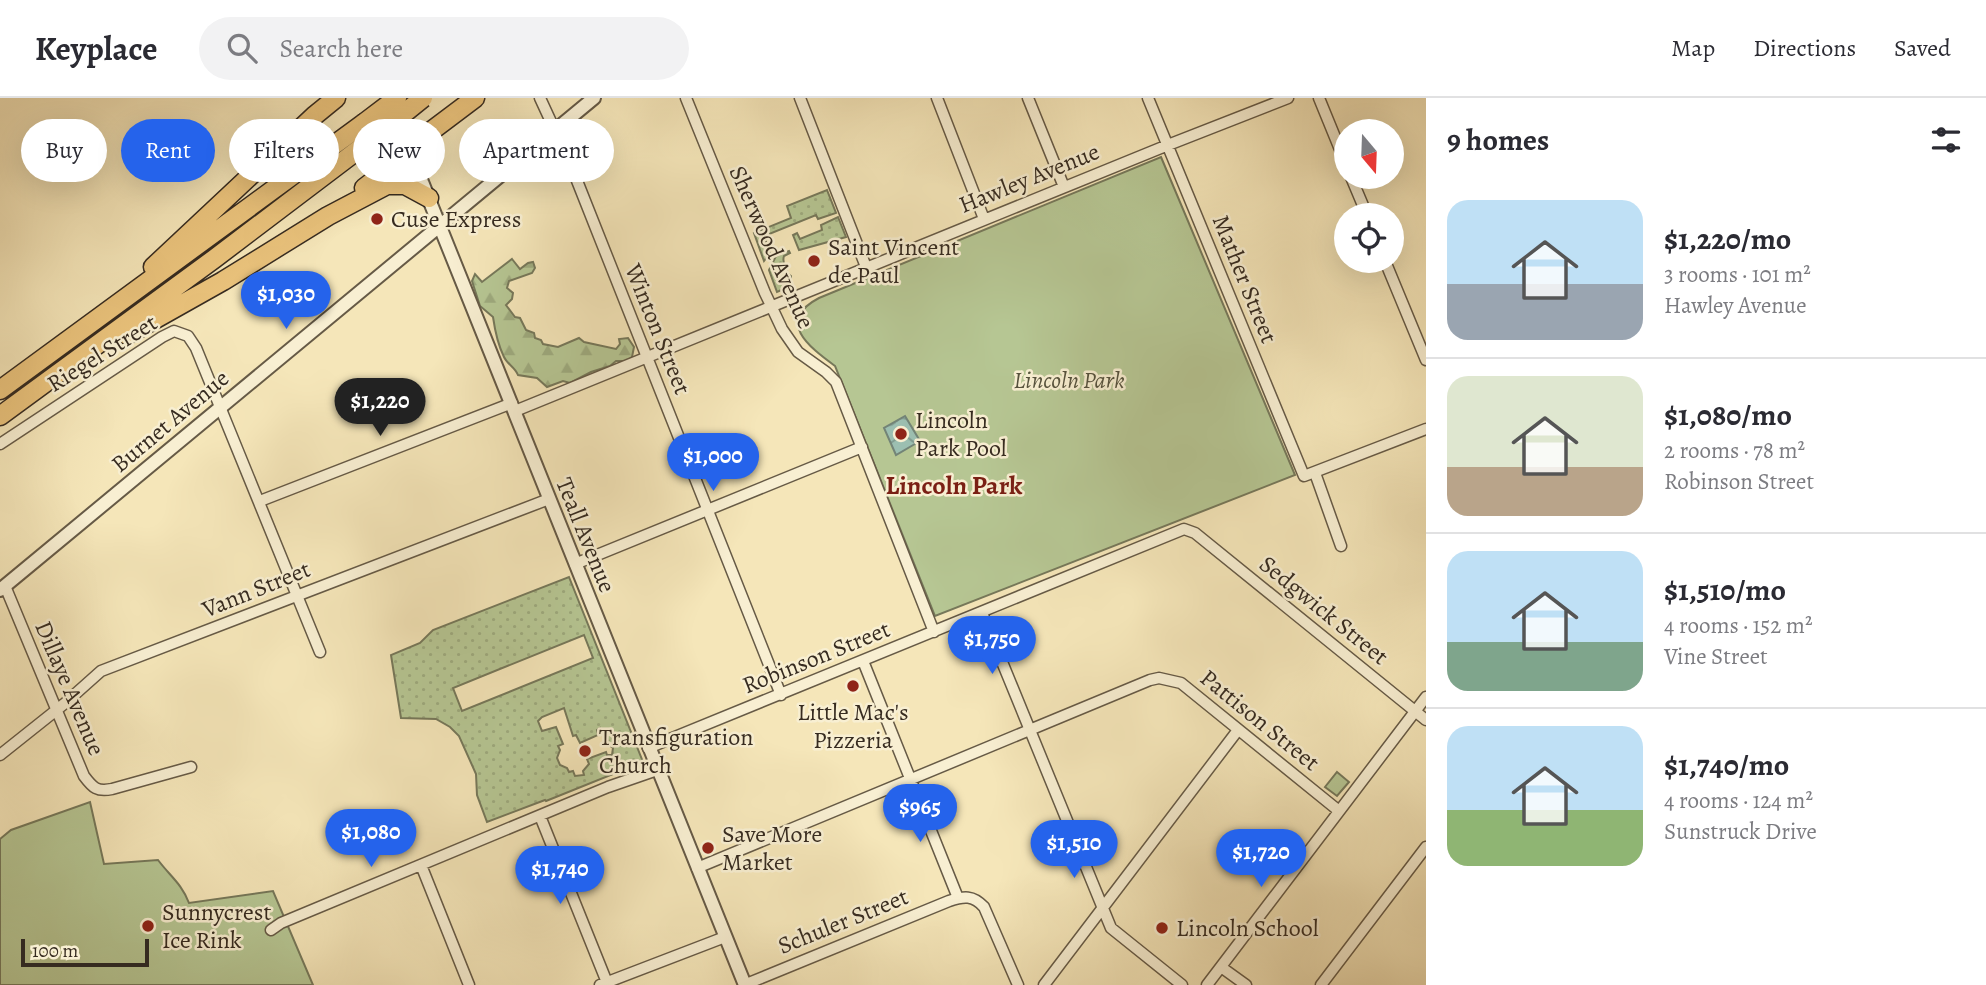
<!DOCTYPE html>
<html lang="en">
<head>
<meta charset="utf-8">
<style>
  :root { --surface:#fff; --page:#f2f2f3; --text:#2b2b33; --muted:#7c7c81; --line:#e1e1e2; --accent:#2563eb }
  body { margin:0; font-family:Alegreya,serif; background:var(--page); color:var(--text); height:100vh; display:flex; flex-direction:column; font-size:26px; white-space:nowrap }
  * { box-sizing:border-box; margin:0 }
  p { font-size:23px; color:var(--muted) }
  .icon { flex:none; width:38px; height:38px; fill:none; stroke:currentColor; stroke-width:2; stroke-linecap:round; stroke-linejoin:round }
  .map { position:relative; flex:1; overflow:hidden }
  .drawer { display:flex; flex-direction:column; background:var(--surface); width:560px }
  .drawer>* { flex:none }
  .guide { position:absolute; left:21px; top:21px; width:665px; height:63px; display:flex; gap:14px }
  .needle { width:46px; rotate:161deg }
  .buttons { position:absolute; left:1334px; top:21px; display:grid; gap:14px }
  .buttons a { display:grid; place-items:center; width:70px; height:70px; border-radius:50%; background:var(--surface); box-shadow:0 7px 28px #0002; font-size:35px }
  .scale { position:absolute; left:21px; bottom:18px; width:128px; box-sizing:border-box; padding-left:7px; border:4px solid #362b20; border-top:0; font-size:19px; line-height:24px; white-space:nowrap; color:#362b20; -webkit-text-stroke:5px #f8efd2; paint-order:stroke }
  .price { position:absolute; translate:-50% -60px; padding:0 16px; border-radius:24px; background:var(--accent); color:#fff; font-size:23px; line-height:46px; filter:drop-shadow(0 2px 4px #0008) }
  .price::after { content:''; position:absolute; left:50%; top:42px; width:21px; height:16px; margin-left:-10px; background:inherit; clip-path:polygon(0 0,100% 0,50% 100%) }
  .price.on { background:#222; color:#fff }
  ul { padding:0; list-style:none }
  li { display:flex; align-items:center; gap:21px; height:175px; padding:0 21px }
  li+li { border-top:2px solid var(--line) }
  li span { display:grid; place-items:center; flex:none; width:196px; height:140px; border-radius:21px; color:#555 }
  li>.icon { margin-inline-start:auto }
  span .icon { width:84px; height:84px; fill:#fffc; stroke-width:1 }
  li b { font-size:30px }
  h2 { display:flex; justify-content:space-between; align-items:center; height:84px; padding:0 21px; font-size:30px }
  .chip { padding:0 24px; border-radius:32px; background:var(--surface); box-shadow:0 7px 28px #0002; font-size:24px; line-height:63px }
  .chip.on { background:var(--accent); color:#fff }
  header { display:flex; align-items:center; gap:42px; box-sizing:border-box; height:98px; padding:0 35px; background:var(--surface); border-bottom:2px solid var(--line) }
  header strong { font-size:33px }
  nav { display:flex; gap:38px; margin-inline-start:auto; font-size:24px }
  .search { width:490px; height:63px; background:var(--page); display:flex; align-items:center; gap:18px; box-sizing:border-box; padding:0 24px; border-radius:38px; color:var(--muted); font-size:26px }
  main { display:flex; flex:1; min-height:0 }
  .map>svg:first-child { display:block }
  .grass { fill:url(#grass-dots); stroke:#76785a; stroke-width:2; fill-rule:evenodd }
  .forest { fill:url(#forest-firs); stroke:#76785a; stroke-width:2 }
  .green { fill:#b6c693; stroke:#76785a; stroke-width:2 }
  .water { fill:url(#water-waves); stroke:#738477; stroke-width:2 }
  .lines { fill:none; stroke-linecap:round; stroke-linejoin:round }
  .minor-casing { stroke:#665a46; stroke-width:13 }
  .tertiary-casing { stroke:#665a46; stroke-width:16 }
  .motorway-casing { stroke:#362b20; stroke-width:21 }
  .minor { stroke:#f8efd2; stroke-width:10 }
  .tertiary { stroke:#f8efd2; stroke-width:12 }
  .motorway { stroke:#eac37c; stroke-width:18 }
  .motorway-bridge-casing { stroke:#362b20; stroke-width:21; stroke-linecap:butt }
  .motorway-bridge { stroke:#eac37c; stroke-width:18 }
  .poi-dot { fill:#8f2418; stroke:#f8efd2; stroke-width:2.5 }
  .labels { text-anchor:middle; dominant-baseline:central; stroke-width:5; stroke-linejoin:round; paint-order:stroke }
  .street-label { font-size:24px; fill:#362b20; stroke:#f8efd2 }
  .poi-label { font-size:24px; fill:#362b20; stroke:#f8efd2; text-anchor:start }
  .park-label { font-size:24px; font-style:italic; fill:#56523d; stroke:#f8efd2 }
  .neighbourhood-label { font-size:26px; font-weight:bold; fill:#7a1f14; stroke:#f8efd2 }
</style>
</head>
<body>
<header>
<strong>Keyplace</strong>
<div class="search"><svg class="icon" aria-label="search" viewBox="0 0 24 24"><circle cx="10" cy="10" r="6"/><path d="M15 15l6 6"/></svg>Search here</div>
<nav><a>Map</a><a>Directions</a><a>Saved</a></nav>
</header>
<main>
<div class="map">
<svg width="1426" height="887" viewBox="0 0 1426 887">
  <defs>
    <pattern id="grass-dots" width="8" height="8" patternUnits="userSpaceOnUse" patternTransform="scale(1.75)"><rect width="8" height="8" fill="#b6c693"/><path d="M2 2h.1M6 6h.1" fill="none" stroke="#9daa7e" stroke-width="1.8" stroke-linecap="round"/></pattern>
    <pattern id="forest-firs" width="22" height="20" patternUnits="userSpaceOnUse" patternTransform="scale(1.75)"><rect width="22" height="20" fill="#b6c693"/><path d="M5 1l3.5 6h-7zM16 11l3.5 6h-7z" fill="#9daa7e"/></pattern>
    <pattern id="water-waves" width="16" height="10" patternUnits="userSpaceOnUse" patternTransform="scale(1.75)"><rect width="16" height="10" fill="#9cbfb1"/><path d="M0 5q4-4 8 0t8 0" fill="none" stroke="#809b90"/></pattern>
  </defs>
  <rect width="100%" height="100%" fill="#f5e6b9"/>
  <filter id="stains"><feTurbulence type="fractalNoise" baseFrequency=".00286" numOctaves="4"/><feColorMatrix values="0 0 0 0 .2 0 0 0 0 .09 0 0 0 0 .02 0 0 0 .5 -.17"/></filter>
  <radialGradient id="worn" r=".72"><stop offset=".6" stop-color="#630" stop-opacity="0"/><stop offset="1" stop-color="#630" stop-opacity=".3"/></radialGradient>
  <path class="grass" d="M827,92L836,115L818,121L816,117L764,138L770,155L764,163L754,135L791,120L787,108Z
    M838,119L846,139L799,152L793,137L797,135L800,141L822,132L821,127Z
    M789,153L790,155L784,158C782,163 786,175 791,178V188L777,194L769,172L776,158Z
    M569,479L643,664L546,703L545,702L487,724L477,697L476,676L459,638L450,629L436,621L401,620L391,557L420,545L433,532ZM584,537L593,560L462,613L453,590ZM564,610L573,638L576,637L580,645L598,637L597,632L600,630L603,636L607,635L609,647L613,650L612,657H607L606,654L587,661L589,666L583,673L584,677L575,678L573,673L569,674L567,670L560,667L557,660L560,652L558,648L563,646L556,629L542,633L538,623L542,619Z"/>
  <path class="forest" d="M512,161L520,171L528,165L533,164L535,170L532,175L509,183L507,190L513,195L512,201L506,207L515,219L520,220L526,232L534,235L535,240L541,242L543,246L558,249L579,240L584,244L616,251L620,246L619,241L628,240L634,249L632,259L627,263H616L610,268L591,274L570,285L563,283L547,289L537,280L518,277C515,269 507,266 504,259C498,247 495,233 493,219L480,208L472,183L475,176L482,184Z"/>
  <path class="green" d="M1161,59L1295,377L935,518L835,268C809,249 775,223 819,200Z
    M1337,674L1349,684L1337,698L1325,689Z
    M90,704L104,766L158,762C170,778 182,786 189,805L273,793L313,887H0V741L11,732Z"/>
  <path class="water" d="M905,318L920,343L896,357L884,330Z"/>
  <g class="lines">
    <defs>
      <path id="minor" d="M540,0L570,65L781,597
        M686,0L765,195L782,231L798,254L826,274L836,284L934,534
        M800,0L866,169
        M937,0L984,121
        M1028,0L1064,89
        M1148,0L1304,378L1426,331
        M1319,0L1346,66
        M1351,79L1367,117
        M1385,163L1426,262
        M515,313L1168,47L1288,0
        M0,346L162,239L174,233L188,238L196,250L320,554
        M1315,375L1341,448
        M260,403L512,305
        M575,466L862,349
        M5,488L84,678C93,690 97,694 112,691L191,669
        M982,515L1111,830L1182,887
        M863,563L958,800
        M648,650L1184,431L1195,435L1426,622
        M0,657L64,606L101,573L549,401
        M540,718L608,887
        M421,767L469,887
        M697,770L1150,582L1159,580L1181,585L1339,713
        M271,832L281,825L608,689L657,672
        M1221,869L1246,887
        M600,887L725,839
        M744,887L949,803C964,798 973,797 984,809L1018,887
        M1044,887L1238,632
        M1207,887L1426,599
        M1321,887L1426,749"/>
      <path id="tertiary" d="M398,14L422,84L745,887
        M0,492L594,0"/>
      <path id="motorway" d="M364,90L399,63L410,49L475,0
        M153,169L314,18L336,0
        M127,237L223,183L328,118L387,87H405L429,100
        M0,292L364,25
        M0,318L214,161L371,42"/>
    </defs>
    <use href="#minor" class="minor-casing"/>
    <use href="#tertiary" class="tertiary-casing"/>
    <use href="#motorway" class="motorway-casing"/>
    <use href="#minor" class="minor"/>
    <use href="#tertiary" class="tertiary"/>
    <use href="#motorway" class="motorway"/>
    <defs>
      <path id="motorway-bridge" d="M364,25L397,0
        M371,42L423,0"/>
    </defs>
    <use href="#motorway-bridge" class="motorway-bridge-casing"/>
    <use href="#motorway-bridge" class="motorway-bridge"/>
  </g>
  <g class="poi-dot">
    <circle cx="377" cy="121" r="7"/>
    <circle cx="814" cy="163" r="7"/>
    <circle cx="901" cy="336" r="7"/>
    <circle cx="853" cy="588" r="7"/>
    <circle cx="585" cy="653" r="7"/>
    <circle cx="708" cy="750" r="7"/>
    <circle cx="148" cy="828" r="7"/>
    <circle cx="1162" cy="830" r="7"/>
  </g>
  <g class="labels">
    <g class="street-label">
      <text transform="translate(1029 80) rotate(-22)">Hawley Avenue</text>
      <text transform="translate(772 149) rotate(66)">Sherwood Avenue</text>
      <text transform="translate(1245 181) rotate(68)">Mather Street</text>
      <text transform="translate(658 231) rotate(68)">Winton Street</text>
      <text transform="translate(102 255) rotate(-32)">Riegel Street</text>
      <text transform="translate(170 323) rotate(-40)">Burnet Avenue</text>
      <text transform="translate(586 437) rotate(68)">Teall Avenue</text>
      <text transform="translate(256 491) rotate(-22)">Vann Street</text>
      <text transform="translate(1324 512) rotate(39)">Sedgwick Street</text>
      <text transform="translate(816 559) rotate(-22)">Robinson Street</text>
      <text transform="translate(70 590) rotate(67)">Dillaye Avenue</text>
      <text transform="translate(1260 622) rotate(39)">Pattison Street</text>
      <text transform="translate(843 823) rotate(-22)">Schuler Street</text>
    </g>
    <g class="poi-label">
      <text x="391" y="121">Cuse Express</text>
      <text x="828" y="149">Saint Vincent<tspan x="828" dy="28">de Paul</tspan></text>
      <text x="915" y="322">Lincoln<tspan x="915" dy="28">Park Pool</tspan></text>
      <text x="853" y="614" text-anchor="middle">Little Mac's<tspan x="853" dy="28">Pizzeria</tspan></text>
      <text x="599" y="639">Transfiguration<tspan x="599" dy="28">Church</tspan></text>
      <text x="722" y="736">Save More<tspan x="722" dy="28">Market</tspan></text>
      <text x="162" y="814">Sunnycrest<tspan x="162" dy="28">Ice Rink</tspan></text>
      <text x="1176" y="830">Lincoln School</text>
    </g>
    <g class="park-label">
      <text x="1069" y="282">Lincoln Park</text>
    </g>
    <g class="neighbourhood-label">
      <text x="954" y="387">Lincoln Park</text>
    </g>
  </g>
  <rect width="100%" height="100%" filter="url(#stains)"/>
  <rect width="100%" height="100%" fill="url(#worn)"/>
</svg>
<div class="buttons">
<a><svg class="needle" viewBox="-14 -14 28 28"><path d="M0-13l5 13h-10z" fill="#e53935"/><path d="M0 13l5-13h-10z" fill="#7c7c81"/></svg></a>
<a><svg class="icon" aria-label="locate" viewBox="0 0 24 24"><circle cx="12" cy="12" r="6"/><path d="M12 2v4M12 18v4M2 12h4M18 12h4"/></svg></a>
</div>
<div class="scale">100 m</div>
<b class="price" style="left:286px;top:233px">$1,030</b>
<b class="price on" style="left:380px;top:340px">$1,220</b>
<b class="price" style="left:713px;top:395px">$1,000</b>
<b class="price" style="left:992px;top:578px">$1,750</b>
<b class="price" style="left:920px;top:746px">$965</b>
<b class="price" style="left:371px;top:771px">$1,080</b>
<b class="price" style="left:1074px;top:782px">$1,510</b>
<b class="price" style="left:1261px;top:791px">$1,720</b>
<b class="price" style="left:560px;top:808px">$1,740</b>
<div class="guide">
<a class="chip">Buy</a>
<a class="chip on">Rent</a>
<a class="chip">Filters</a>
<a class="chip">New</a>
<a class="chip">Apartment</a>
</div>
</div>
<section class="drawer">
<h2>9 homes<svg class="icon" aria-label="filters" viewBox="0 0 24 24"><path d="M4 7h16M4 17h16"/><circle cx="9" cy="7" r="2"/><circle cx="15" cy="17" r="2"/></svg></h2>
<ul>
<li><span style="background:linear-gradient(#bfe0f5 60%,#9aa5b1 0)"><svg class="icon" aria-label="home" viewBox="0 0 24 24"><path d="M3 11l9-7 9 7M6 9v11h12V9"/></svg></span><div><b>$1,220/mo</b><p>3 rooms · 101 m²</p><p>Hawley Avenue</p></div></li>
<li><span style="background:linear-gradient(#dfe7d0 65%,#b9a48a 0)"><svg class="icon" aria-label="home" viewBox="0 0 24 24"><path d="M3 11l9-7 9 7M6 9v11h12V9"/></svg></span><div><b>$1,080/mo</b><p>2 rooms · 78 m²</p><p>Robinson Street</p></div></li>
<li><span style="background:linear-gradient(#bfe0f5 65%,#7fa58c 0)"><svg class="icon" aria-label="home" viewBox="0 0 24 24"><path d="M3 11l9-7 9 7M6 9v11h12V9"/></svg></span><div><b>$1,510/mo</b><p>4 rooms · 152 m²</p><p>Vine Street</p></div></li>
<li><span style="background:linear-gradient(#bfe0f5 60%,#8fb573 0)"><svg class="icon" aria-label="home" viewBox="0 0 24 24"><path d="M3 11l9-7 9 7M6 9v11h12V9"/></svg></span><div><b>$1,740/mo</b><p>4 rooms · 124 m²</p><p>Sunstruck Drive</p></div></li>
</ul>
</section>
</main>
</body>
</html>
